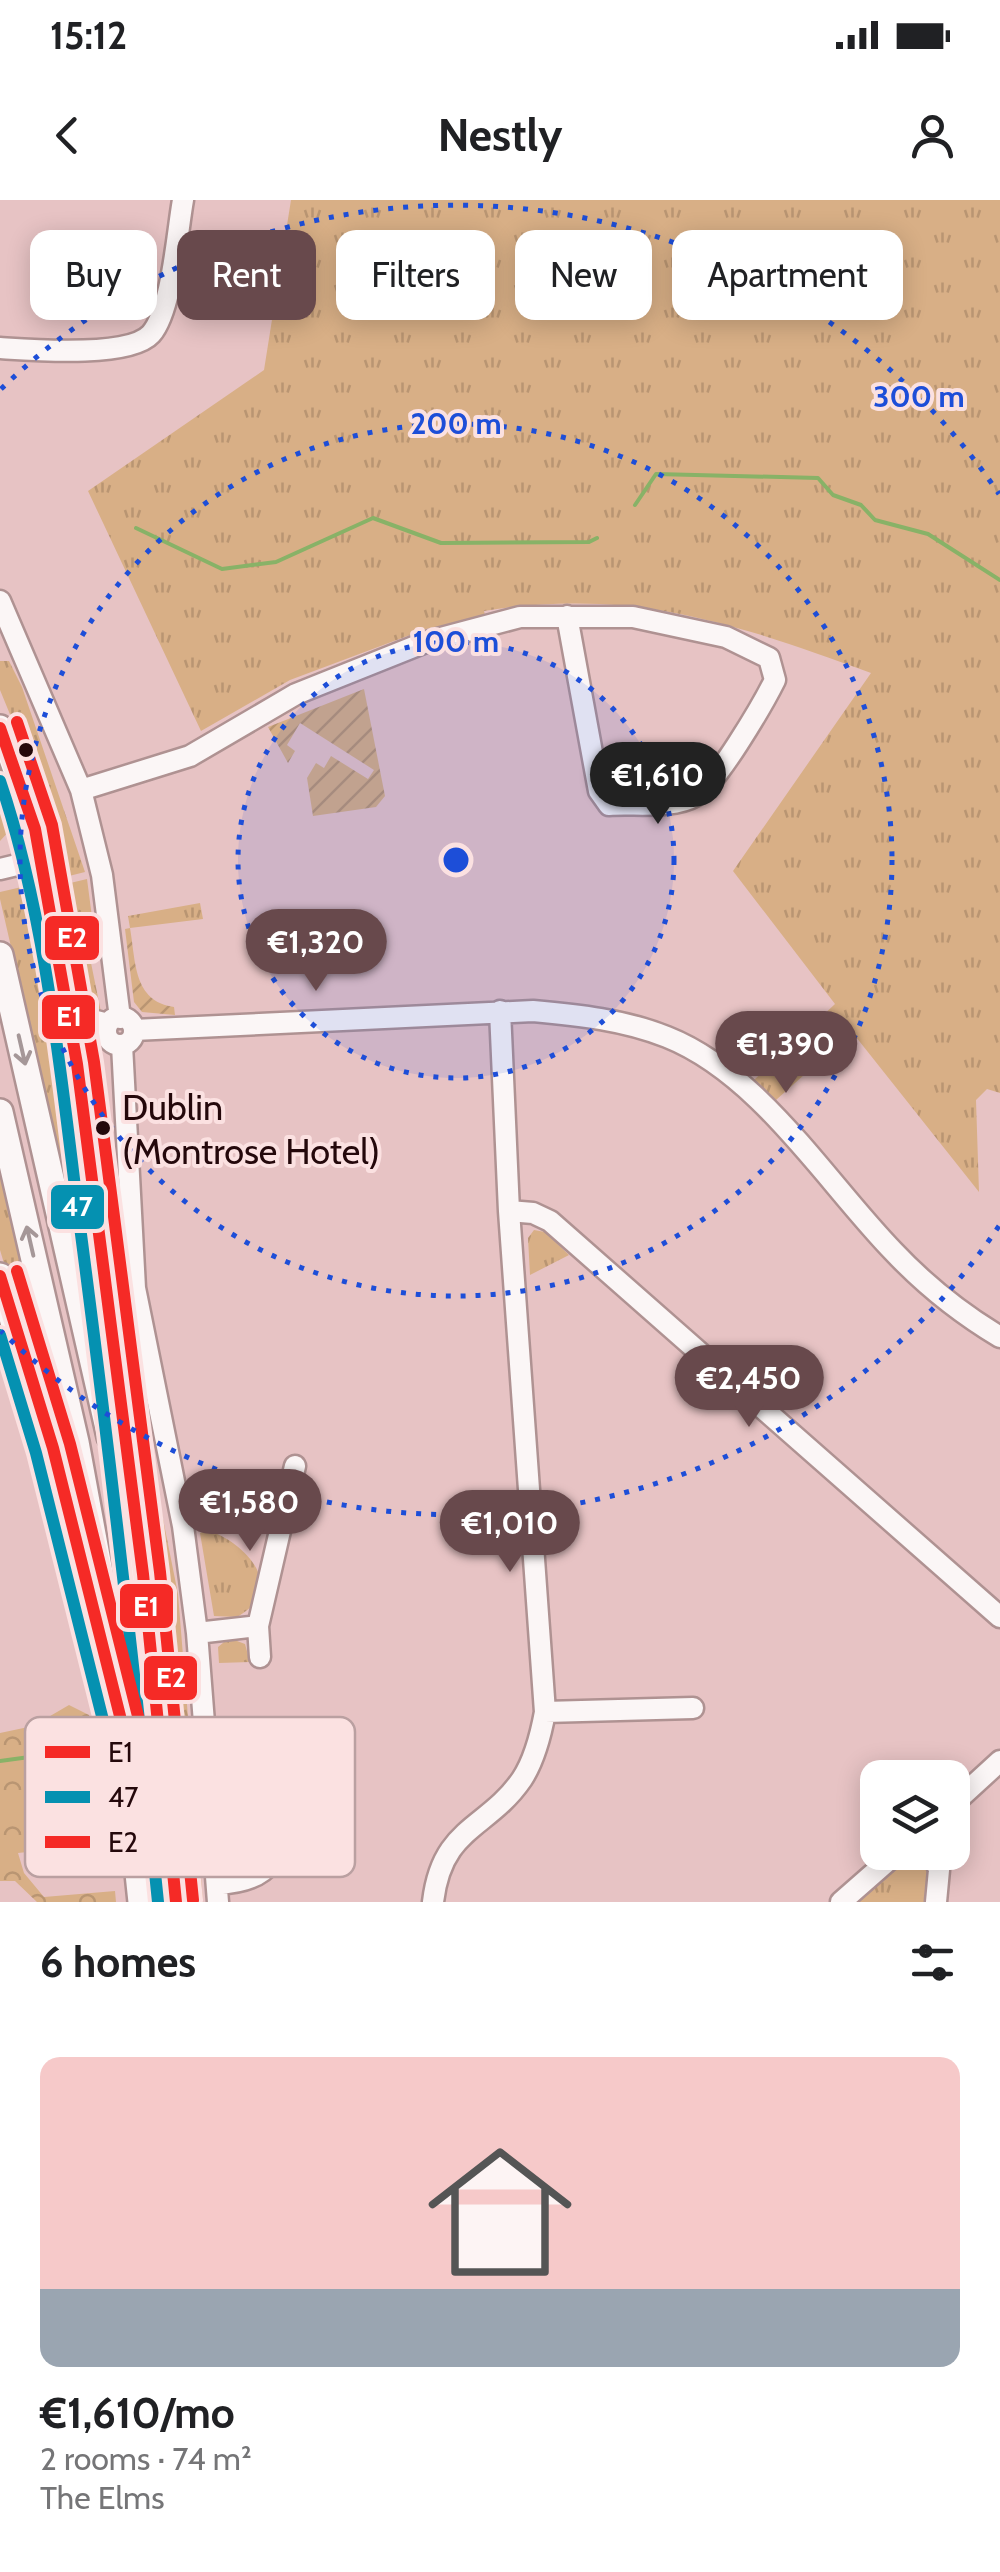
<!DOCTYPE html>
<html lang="en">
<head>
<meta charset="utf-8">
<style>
  :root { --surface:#fff; --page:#f2f2f2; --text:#202124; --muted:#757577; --accent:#68494c }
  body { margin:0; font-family:Cabin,sans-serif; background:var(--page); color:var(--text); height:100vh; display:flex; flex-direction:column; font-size:38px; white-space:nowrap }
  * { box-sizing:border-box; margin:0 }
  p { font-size:32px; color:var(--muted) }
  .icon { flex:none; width:55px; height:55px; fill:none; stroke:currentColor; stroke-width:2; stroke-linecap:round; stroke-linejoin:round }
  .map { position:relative; height:1702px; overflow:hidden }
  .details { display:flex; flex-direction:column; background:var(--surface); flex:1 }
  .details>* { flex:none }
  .top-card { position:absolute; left:30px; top:30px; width:940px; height:90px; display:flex; gap:20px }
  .fabs { position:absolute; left:860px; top:1560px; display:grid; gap:20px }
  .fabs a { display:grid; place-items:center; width:110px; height:110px; border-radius:20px; background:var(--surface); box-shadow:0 5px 25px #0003; font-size:50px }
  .price { position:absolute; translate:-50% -85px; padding:0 22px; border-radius:35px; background:var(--accent); color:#fff; font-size:32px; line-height:65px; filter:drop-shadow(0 2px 5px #0008) }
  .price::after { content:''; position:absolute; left:50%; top:60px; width:30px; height:22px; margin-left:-15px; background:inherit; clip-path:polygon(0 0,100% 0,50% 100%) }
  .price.on { background:#222; color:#fff }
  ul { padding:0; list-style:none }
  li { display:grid; align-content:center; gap:20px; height:530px; padding:0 40px }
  li span { display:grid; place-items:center; height:310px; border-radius:20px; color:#555 }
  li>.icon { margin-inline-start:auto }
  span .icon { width:180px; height:180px; fill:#fffc; stroke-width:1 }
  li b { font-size:42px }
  h2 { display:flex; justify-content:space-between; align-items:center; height:120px; padding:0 40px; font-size:42px }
  .tag { padding:0 35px; border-radius:20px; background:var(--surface); box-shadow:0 5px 25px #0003; font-size:35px; line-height:90px }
  .tag.on { background:var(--accent); color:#fff }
  .status { display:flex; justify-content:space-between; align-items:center; height:70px; padding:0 50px; background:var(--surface); direction:ltr }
  .status svg { height:28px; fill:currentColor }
  header { display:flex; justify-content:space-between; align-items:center; height:130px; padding:0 40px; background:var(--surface); font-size:45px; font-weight:800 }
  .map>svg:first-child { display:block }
  .grass { fill:url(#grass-tufts) }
  .forest { fill:url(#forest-crowns) }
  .garden { fill:url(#garden-furrows) }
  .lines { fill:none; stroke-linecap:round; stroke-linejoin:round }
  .stream { stroke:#88b267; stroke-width:4 }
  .minor-casing { stroke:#af9292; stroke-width:25 }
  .major-casing { stroke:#af9292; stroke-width:30 }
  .minor { stroke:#fbf6f6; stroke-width:20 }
  .major { stroke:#fbf6f6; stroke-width:25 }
  .bus-1-casing { stroke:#fbe1e1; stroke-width:20 }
  .bus-2-casing { stroke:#fbe1e1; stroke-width:20 }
  .bus-3-casing { stroke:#fbe1e1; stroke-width:20 }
  .bus-1 { stroke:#f52a26; stroke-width:12 }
  .bus-2 { stroke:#0591b1; stroke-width:12 }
  .bus-3 { stroke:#f52a26; stroke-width:12 }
  .oneway { stroke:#a59798 }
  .ring { fill:none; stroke:#1d4ed8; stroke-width:5; stroke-dasharray:5 10 }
  .bus-dot { fill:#24080b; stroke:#fbe1e1; stroke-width:4 }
  .labels { text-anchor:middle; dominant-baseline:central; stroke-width:8; stroke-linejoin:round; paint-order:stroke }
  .bus-label { font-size:36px; fill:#24080b; stroke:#fbe1e1; text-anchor:start }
  .key { fill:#fbe1e1; stroke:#baa0a1; stroke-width:2.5 }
  .key-label { font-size:28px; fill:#24080b }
  .centre { fill:#1d4ed8; stroke:#fbe1e1; stroke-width:5 }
  .ring-label { font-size:30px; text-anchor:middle; font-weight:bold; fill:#1d4ed8; stroke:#fbe1e1; stroke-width:8; stroke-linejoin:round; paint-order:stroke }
  .line-badge { stroke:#fbe1e1; stroke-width:4 }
  .badge-label { font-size:28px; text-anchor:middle; font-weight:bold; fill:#fff }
</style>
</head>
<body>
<div class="status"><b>15:12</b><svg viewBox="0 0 49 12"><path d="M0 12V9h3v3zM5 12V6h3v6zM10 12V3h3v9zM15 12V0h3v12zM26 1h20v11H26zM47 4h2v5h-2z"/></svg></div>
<header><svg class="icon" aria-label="back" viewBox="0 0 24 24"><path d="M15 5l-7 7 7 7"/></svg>Nestly<svg class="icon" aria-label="person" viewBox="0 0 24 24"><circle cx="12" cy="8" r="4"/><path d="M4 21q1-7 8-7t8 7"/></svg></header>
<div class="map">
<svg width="1000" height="1702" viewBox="0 0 1000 1702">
  <defs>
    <pattern id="grass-tufts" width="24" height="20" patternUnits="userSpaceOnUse" patternTransform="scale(2.5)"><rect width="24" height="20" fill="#d8af86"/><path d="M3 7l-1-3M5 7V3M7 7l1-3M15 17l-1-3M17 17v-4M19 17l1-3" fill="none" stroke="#b99572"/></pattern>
    <pattern id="forest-crowns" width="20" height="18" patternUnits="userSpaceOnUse" patternTransform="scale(2.5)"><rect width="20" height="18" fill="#d8af86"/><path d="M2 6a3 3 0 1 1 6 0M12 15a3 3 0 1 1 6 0" fill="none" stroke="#b99572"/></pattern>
    <pattern id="garden-furrows" width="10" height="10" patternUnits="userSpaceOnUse" patternTransform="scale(2.5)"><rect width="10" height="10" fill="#d8af86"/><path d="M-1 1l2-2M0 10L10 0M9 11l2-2" fill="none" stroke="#b99572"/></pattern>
  </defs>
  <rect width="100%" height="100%" fill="#e7c3c4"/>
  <path class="grass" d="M291,0H1000V893L987,889L976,900L979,992L852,832L776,900L754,880L835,804L733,671L871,473C734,423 631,387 484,411L485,416L426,429L290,480L201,531L88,291L264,170Z
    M0,461H9L22,487L85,672L65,677L32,568L0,490Z
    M0,553L23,616L0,641Z
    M87,679L95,740L90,758L101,812L85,806L82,798L77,736L66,684Z
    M26,686L30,694L44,701L115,1199L0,699V692Z
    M200,703L203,719L130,728L128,716Z
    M0,958L66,1251L69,1280L0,1050Z
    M112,1007L126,1134L178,1394L203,1702H193L109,1018Z
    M534,1030L545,1032L569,1055L530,1075L528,1038Z
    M207,1330C245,1342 289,1388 237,1417L214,1416L200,1333Z
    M229,1438L245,1444L250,1462L219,1463L218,1447Z
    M908,1653H920L930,1661V1702H851Z"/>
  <path class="forest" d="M69,1505L89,1515L105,1573L110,1643L18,1653L24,1673L44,1697L115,1691L116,1702H37L15,1681H0V1533L33,1526Z"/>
  <path class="garden" d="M364,489L385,596L376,607L313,616L307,578L316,563L324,568L331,556L368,579L374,570L300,523L287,545L295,551L288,563L268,527Z
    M130,728C136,762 133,801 174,807L175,815L142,812L134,802L125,729Z"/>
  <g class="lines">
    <path class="stream" d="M635,305L656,274L818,278L833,295L861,305L875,320L928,334L1000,380
      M136,328L222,369L276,362L373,318L441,343L589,342L597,338
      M75,1551L93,1548
      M0,1561L59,1553"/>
    <defs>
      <path id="minor" d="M0,148C32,150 129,158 151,134C172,110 177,33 183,0
        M0,401L81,590L102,675L120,818
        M81,590L190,556L296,494L426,442L520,417H633L726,437L769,458L775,480C763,504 716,585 695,596C673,609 634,603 609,605L599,591L567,416
        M0,669L42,659
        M69,814L108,824
        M106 831a14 14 0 1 1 28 0a14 14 0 1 1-28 0Z
        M134,830L533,811C578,815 625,820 667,837C760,874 826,982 893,1051C925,1085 960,1113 1000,1137
        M122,845L135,1088L183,1326L197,1433L218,1702
        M509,1011L533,1013L550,1021L1000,1417
        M258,1426L260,1457
        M197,1433L258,1426L295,1266
        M545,1512L693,1508
        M952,1605L1000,1561
        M932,1652L939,1670L936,1702
        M217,1684C311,1679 261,1614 289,1563L342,1546
        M433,1702C442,1626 487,1630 522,1579C535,1559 541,1534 545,1512L509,1011L500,811
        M841,1702L898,1652"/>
      <path id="major" d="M0,528C52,652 65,787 84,920C112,1110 137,1301 153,1492
        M0,755L110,1237
        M0,912L76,1242L115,1454L141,1702
        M0,1076L84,1369
        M150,1479L176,1702"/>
    </defs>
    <use href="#minor" class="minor-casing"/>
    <use href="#major" class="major-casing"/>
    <use href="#minor" class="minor"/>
    <use href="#major" class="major"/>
    <defs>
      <path id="bus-1" d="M0,528L35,629L77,864L143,1374L176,1702
        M0,1076L53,1248L125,1536"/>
      <path id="bus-2" d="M0,581C46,716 61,878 79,1019C109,1247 135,1474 158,1702
        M0,1135L36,1253L108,1540"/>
      <path id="bus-3" d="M17,522L52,625L94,862L160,1372L193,1700
        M17,1071L70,1244L142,1532"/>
    </defs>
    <use href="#bus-1" class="bus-1-casing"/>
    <use href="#bus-2" class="bus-2-casing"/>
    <use href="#bus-3" class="bus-3-casing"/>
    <use href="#bus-1" class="bus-1"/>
    <use href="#bus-2" class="bus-2"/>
    <use href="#bus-3" class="bus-3"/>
  </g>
  <defs><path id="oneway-shaft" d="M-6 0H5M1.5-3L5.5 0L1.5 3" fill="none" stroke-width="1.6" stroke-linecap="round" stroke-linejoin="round" transform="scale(2.5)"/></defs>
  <g class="oneway">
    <use href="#oneway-shaft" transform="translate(22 850) rotate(77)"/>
    <use href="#oneway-shaft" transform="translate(30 1041) rotate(-103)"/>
  </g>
  <circle cx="456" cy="660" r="218" fill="#1d4ed8" fill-opacity=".12"/>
  <g class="ring">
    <circle cx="456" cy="660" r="218"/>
    <circle cx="456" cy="660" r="436"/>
    <path d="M999 1026A655 655 0 0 1 1 1131M1 189A655 655 0 0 1 999 294"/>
  </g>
  <g class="bus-dot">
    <circle cx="26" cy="550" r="9"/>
    <circle cx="103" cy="928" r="9"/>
  </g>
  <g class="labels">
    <g class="bus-label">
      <text x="122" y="907">Dublin<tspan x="122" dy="44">(Montrose Hotel)</tspan></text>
    </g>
  </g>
  <rect x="25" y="1517" width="330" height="160" rx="15" class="key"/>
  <rect x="45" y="1546" width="45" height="12" fill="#f52a26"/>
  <rect x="45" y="1591" width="45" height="12" fill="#0591b1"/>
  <rect x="45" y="1636" width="45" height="12" fill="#f52a26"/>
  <g class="key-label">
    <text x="108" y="1562">E1</text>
    <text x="108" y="1607">47</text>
    <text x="108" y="1652">E2</text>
  </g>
  <circle cx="456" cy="660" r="15" class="centre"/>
  <g class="ring-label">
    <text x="919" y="207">300 m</text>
    <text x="456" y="234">200 m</text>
    <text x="456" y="452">100 m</text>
  </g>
  <g class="line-badge">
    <rect x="43" y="714" width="58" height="48" rx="10" fill="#f52a26"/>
    <rect x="40" y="793" width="57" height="48" rx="10" fill="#f52a26"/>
    <rect x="49" y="983" width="57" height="48" rx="10" fill="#0591b1"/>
    <rect x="118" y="1382" width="57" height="48" rx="10" fill="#f52a26"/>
    <rect x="142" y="1454" width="57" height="48" rx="10" fill="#f52a26"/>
  </g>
  <g class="badge-label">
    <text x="72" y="747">E2</text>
    <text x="69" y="826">E1</text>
    <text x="77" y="1016">47</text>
    <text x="146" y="1416">E1</text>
    <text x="171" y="1487">E2</text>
  </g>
</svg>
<div class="fabs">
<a><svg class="icon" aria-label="layers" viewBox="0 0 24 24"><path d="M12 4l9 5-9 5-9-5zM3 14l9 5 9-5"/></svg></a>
</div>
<b class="price on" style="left:658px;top:627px">€1,610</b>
<b class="price" style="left:316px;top:794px">€1,320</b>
<b class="price" style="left:786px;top:896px">€1,390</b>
<b class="price" style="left:749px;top:1230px">€2,450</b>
<b class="price" style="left:250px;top:1354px">€1,580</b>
<b class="price" style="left:510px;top:1375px">€1,010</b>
<div class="top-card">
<a class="tag">Buy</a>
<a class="tag on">Rent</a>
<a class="tag">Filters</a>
<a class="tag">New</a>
<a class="tag">Apartment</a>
</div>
</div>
<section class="details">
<h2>6 homes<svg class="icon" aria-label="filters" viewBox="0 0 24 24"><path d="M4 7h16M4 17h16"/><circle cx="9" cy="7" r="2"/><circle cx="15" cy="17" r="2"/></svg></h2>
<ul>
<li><span style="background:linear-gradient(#f6c9c9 75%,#9aa5b1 0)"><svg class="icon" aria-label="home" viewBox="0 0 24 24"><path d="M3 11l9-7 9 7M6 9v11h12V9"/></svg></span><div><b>€1,610/mo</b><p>2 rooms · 74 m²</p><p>The Elms</p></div></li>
</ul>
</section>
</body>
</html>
